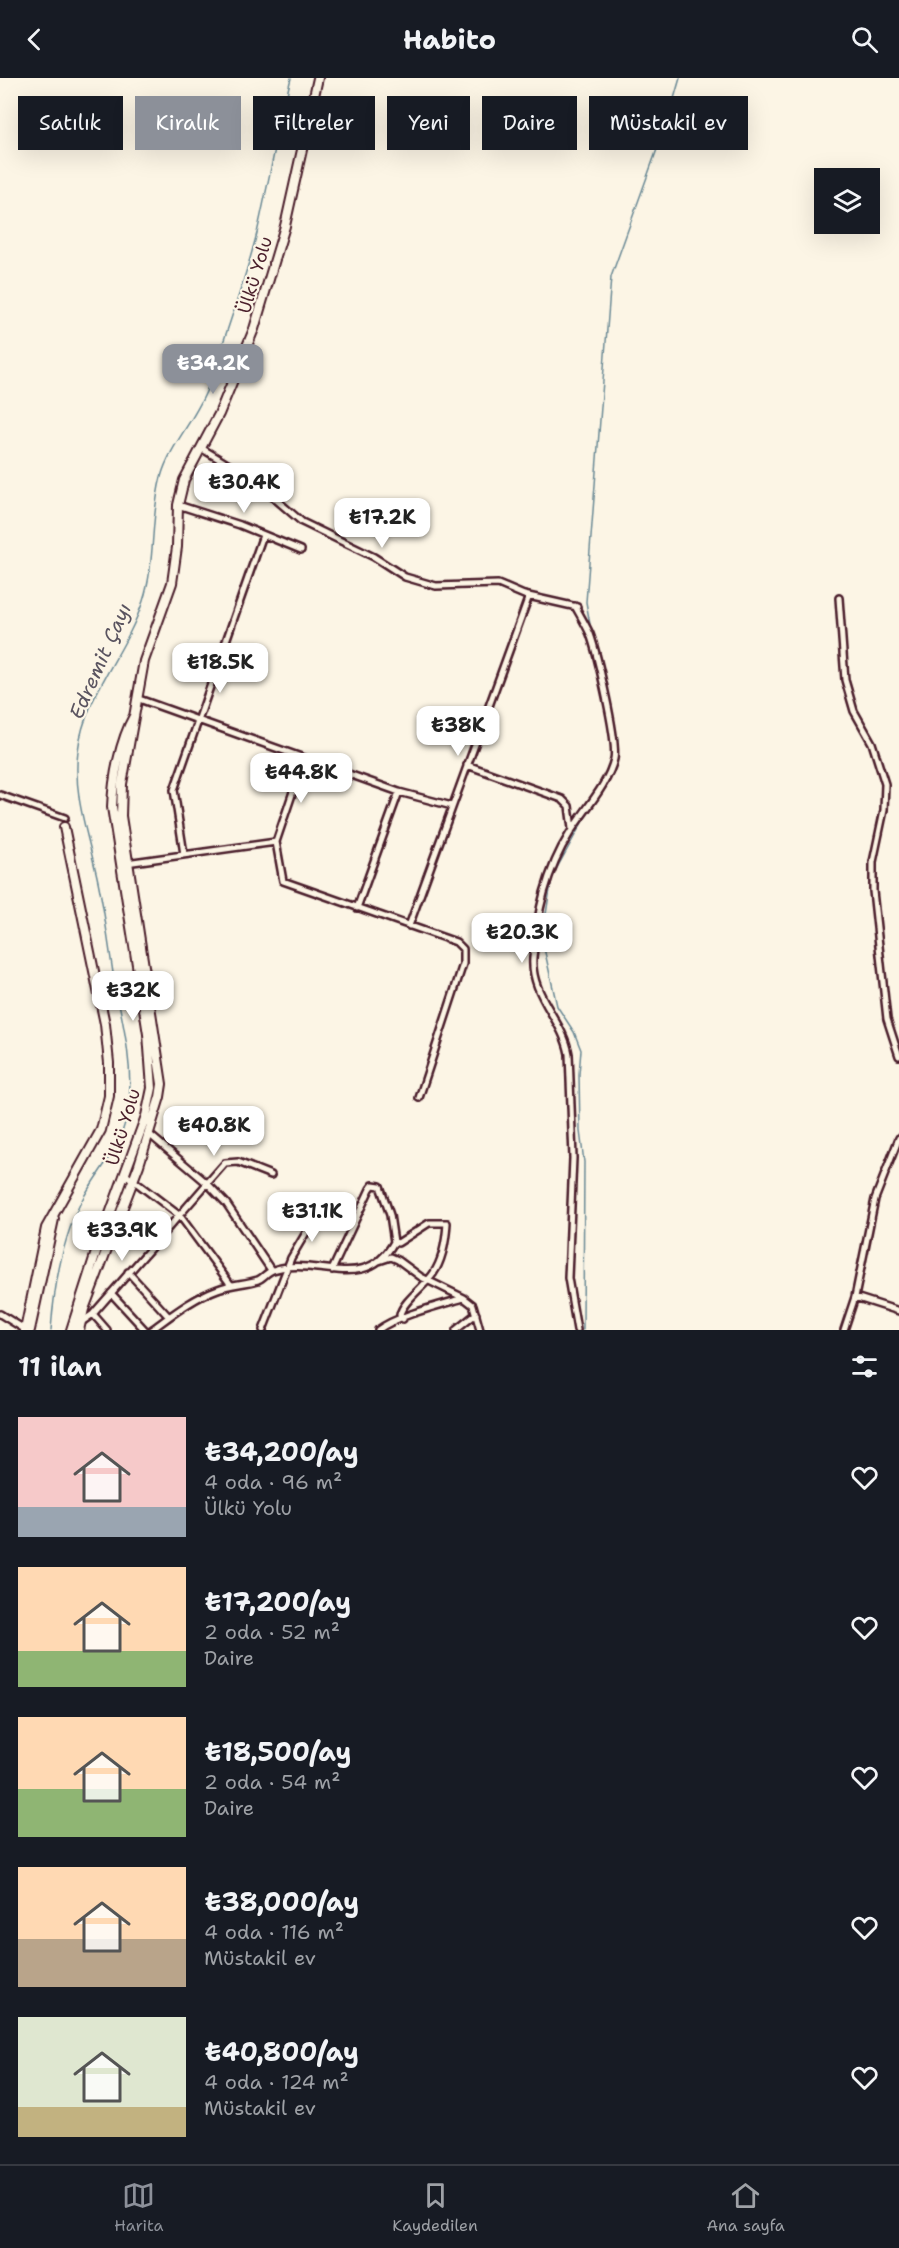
<!DOCTYPE html>
<html lang="tr">
<head>
<meta charset="utf-8">
<style>
  :root { --surface:#171b24; --page:#20242c; --text:#f1f3f6; --muted:#9ea1a6; --line:#363941; --accent:#8c9099 }
  body { margin:0; font-family:"Shantell Sans",sans-serif; background:var(--page); color:var(--text); height:100vh; display:flex; flex-direction:column; font-size:22px; white-space:nowrap }
  * { box-sizing:border-box; margin:0 }
  p { font-size:20px; color:var(--muted) }
  .icon { flex:none; width:33px; height:33px; fill:none; stroke:currentColor; stroke-width:2; stroke-linecap:round; stroke-linejoin:round }
  .map { position:relative; height:1252px; overflow:hidden }
  .drawer { display:flex; flex-direction:column; background:var(--surface); flex:1 }
  .drawer>* { flex:none }
  .hud { position:absolute; left:18px; top:18px; width:864px; height:54px; display:flex; gap:12px }
  .fabs { position:absolute; left:814px; top:90px; display:grid; gap:12px }
  .fabs a { display:grid; place-items:center; width:66px; height:66px; border-radius:0px; background:var(--surface); box-shadow:0 6px 24px #0002; font-size:30px }
  .price { position:absolute; translate:-50% -51px; padding:0 14px; border-radius:12px; background:#fff; color:#222; font-size:20px; line-height:39px; filter:drop-shadow(0 2px 3px #0008) }
  .price::after { content:''; position:absolute; left:50%; top:36px; width:18px; height:14px; margin-left:-9px; background:inherit; clip-path:polygon(0 0,100% 0,50% 100%) }
  .price.on { background:var(--accent); color:#fff }
  ul { padding:0; list-style:none }
  li { display:flex; align-items:center; gap:18px; height:150px; padding:0 18px }
  li span { display:grid; place-items:center; flex:none; width:168px; height:120px; border-radius:0px; color:#555 }
  li>.icon { margin-inline-start:auto }
  span .icon { width:72px; height:72px; fill:#fffc; stroke-width:1 }
  li b { font-size:26px }
  h2 { display:flex; justify-content:space-between; align-items:center; height:72px; padding:0 18px; font-size:26px }
  .pill { padding:0 21px; border-radius:0px; background:var(--surface); box-shadow:0 6px 24px #0002; font-size:21px; line-height:54px }
  .pill.on { background:var(--accent); color:#fff }
  header { display:flex; justify-content:space-between; align-items:center; height:78px; padding:0 18px; background:var(--surface); font-size:27px; font-weight:700 }
  .menu { display:flex; justify-content:space-around; align-items:center; height:84px; border-top:2px solid var(--line); background:var(--surface); font-size:16px; color:var(--muted) }
  .menu a { display:grid; justify-items:center; gap:3px }
  .menu .on { color:var(--accent) }
  .map>svg:first-child { display:block }
  .lines { fill:none; stroke-linecap:round; stroke-linejoin:round }
  .stream { stroke:#6a8995; stroke-width:1.5 }
  .street-casing { stroke:#4a1f2b; stroke-width:10 }
  .secondary-casing { stroke:#4a1f2b; stroke-width:12 }
  .street { stroke:#fcf5e5; stroke-width:5 }
  .secondary { stroke:#fcf5e5; stroke-width:8 }
  .labels { text-anchor:middle; dominant-baseline:central; stroke-width:4.5; stroke-linejoin:round; paint-order:stroke }
  .street-label { font-size:18px; fill:#4a1f2b; stroke:#fcf5e5 }
  .water-label { font-size:20px; font-style:italic; fill:#5a5460; stroke:#fcf5e5 }
</style>
</head>
<body>
<header><svg class="icon" aria-label="back" viewBox="0 0 24 24"><path d="M15 5l-7 7 7 7"/></svg>Habito<svg class="icon" aria-label="search" viewBox="0 0 24 24"><circle cx="10" cy="10" r="6"/><path d="M15 15l6 6"/></svg></header>
<div class="map">
<svg width="899" height="1252" viewBox="0 0 899 1252">
  <rect width="100%" height="100%" fill="#fcf5e5"/>
  <filter id="ink" filterUnits="userSpaceOnUse"><feTurbulence type="fractalNoise" baseFrequency=".0167" numOctaves="2"/><feDisplacementMap in="SourceGraphic" scale="12" xChannelSelector="R" yChannelSelector="G"/><feConvolveMatrix kernelMatrix="1 2 1 2 8 2 1 2 1" color-interpolation-filters="sRGB"/></filter>
  <g filter="url(#ink)">
    <g class="lines">
      <path class="stream" d="M591,552L586,524L611,199L669,38L680,0
        M613,641L618,662L614,689
        M51,1252C54,1210 62,1162 81,1124C101,1086 123,1072 129,1025C133,983 122,941 114,901C108,864 104,826 95,790C86,751 73,714 78,673C84,618 126,575 143,523C156,483 150,440 161,399C170,366 198,339 209,306C226,256 244,206 257,155C269,103 278,51 291,0
        M583,1252L584,1084L580,1053L579,996L581,972L574,954L557,928L542,861L552,799L589,732"/>
      <defs>
        <path id="street" d="M201,370L252,401L302,444L374,479L405,499L436,508L498,506L524,517L577,529
          M178,427L240,447L301,472
          M839,520L845,602L854,633L872,665L885,706L884,732L873,784V813L887,941L899,978
          M575,528C580,537 586,547 590,556C597,575 618,664 614,681C608,707 584,732 570,755C546,793 537,835 533,880C530,917 563,942 569,976L573,1080L568,1200L577,1252
          M139,621L399,714L452,728
          M304,681L276,764L283,803L456,864L463,871V886L419,1020
          M467,687L562,721L569,728L572,751
          M0,717L65,740
          M184,776L174,712L263,457
          M126,785L276,764
          M357,830L399,714
          M409,848L529,518
          M149,1056L208,1106L226,1125L271,1192
          M125,1096L180,1138L231,1207
          M394,1164L398,1165L429,1145H447C446,1162 443,1182 433,1196C425,1208 402,1224 400,1237L403,1241
          M379,1183L391,1179L398,1182L421,1199L464,1220L473,1227L480,1252
          M128,1194L169,1239
          M111,1215L145,1252
          M855,1219L899,1233
          M0,1236L26,1252
          M93,1236L107,1252
          M79,1246L93,1236L225,1085L238,1084L271,1097
          M151,1252C172,1237 193,1220 218,1211C231,1206 245,1206 258,1202C263,1200 267,1194 273,1192C316,1177 365,1217 394,1164L390,1137L380,1108L373,1107L370,1111L332,1192
          M263,1252L291,1180L320,1131
          M378,1252C396,1238 440,1227 464,1220
          M456,1252L476,1236
          M844,1252L855,1219L875,1121L899,1060"/>
        <path id="secondary" d="M25,1252L46,1150L101,1052L109,1018V985L105,946L64,749
          M30,1252L54,1141
          M71,1252L96,1174L146,1038L152,1010L148,956L112,729C113,700 120,663 134,638
          M79,1252L84,1231L139,1087L160,1019L162,1006L121,738L122,706L144,583L172,505L177,469L178,427L184,402L219,336L254,251L285,148L318,0"/>
      </defs>
      <use href="#street" class="street-casing"/>
      <use href="#secondary" class="secondary-casing"/>
      <use href="#street" class="street"/>
      <use href="#secondary" class="secondary"/>
    </g>
  </g>
  <g class="labels">
    <g class="street-label">
      <text transform="translate(255 197) rotate(-73)">Ülkü Yolu</text>
      <text transform="translate(123 1049) rotate(-73)">Ülkü Yolu</text>
    </g>
    <g class="water-label">
      <text transform="translate(100 583) rotate(-66)">Edremit Çayı</text>
    </g>
  </g>
</svg>
<div class="fabs">
<a><svg class="icon" aria-label="layers" viewBox="0 0 24 24"><path d="M12 4l9 5-9 5-9-5zM3 14l9 5 9-5"/></svg></a>
</div>
<b class="price on" style="left:213px;top:317px">₺34.2K</b>
<b class="price" style="left:244px;top:436px">₺30.4K</b>
<b class="price" style="left:382px;top:471px">₺17.2K</b>
<b class="price" style="left:220px;top:616px">₺18.5K</b>
<b class="price" style="left:458px;top:679px">₺38K</b>
<b class="price" style="left:301px;top:726px">₺44.8K</b>
<b class="price" style="left:522px;top:886px">₺20.3K</b>
<b class="price" style="left:133px;top:944px">₺32K</b>
<b class="price" style="left:214px;top:1079px">₺40.8K</b>
<b class="price" style="left:312px;top:1165px">₺31.1K</b>
<b class="price" style="left:122px;top:1184px">₺33.9K</b>
<div class="hud">
<a class="pill">Satılık</a>
<a class="pill on">Kiralık</a>
<a class="pill">Filtreler</a>
<a class="pill">Yeni</a>
<a class="pill">Daire</a>
<a class="pill">Müstakil ev</a>
</div>
</div>
<section class="drawer">
<h2>11 ilan<svg class="icon" aria-label="filters" viewBox="0 0 24 24"><path d="M4 7h16M4 17h16"/><circle cx="9" cy="7" r="2"/><circle cx="15" cy="17" r="2"/></svg></h2>
<ul>
<li><span style="background:linear-gradient(#f6c9c9 75%,#9aa5b1 0)"><svg class="icon" aria-label="home" viewBox="0 0 24 24"><path d="M3 11l9-7 9 7M6 9v11h12V9"/></svg></span><div><b>₺34,200/ay</b><p>4 oda · 96 m²</p><p>Ülkü Yolu</p></div><svg class="icon" aria-label="heart" viewBox="0 0 24 24"><path d="M12 20l-8-8c-3-5 5-10 8-4 3-6 11-1 8 4z"/></svg></li>
<li><span style="background:linear-gradient(#ffd9b3 70%,#8fb573 0)"><svg class="icon" aria-label="home" viewBox="0 0 24 24"><path d="M3 11l9-7 9 7M6 9v11h12V9"/></svg></span><div><b>₺17,200/ay</b><p>2 oda · 52 m²</p><p>Daire</p></div><svg class="icon" aria-label="heart" viewBox="0 0 24 24"><path d="M12 20l-8-8c-3-5 5-10 8-4 3-6 11-1 8 4z"/></svg></li>
<li><span style="background:linear-gradient(#ffd9b3 60%,#8fb573 0)"><svg class="icon" aria-label="home" viewBox="0 0 24 24"><path d="M3 11l9-7 9 7M6 9v11h12V9"/></svg></span><div><b>₺18,500/ay</b><p>2 oda · 54 m²</p><p>Daire</p></div><svg class="icon" aria-label="heart" viewBox="0 0 24 24"><path d="M12 20l-8-8c-3-5 5-10 8-4 3-6 11-1 8 4z"/></svg></li>
<li><span style="background:linear-gradient(#ffd9b3 60%,#b9a48a 0)"><svg class="icon" aria-label="home" viewBox="0 0 24 24"><path d="M3 11l9-7 9 7M6 9v11h12V9"/></svg></span><div><b>₺38,000/ay</b><p>4 oda · 116 m²</p><p>Müstakil ev</p></div><svg class="icon" aria-label="heart" viewBox="0 0 24 24"><path d="M12 20l-8-8c-3-5 5-10 8-4 3-6 11-1 8 4z"/></svg></li>
<li><span style="background:linear-gradient(#dfe7d0 75%,#c2b280 0)"><svg class="icon" aria-label="home" viewBox="0 0 24 24"><path d="M3 11l9-7 9 7M6 9v11h12V9"/></svg></span><div><b>₺40,800/ay</b><p>4 oda · 124 m²</p><p>Müstakil ev</p></div><svg class="icon" aria-label="heart" viewBox="0 0 24 24"><path d="M12 20l-8-8c-3-5 5-10 8-4 3-6 11-1 8 4z"/></svg></li>
</ul>
</section>
<nav class="menu">
<a class="on"><svg class="icon" aria-label="map" viewBox="0 0 24 24"><path d="M3 6l6-2 6 2 6-2v14l-6 2-6-2-6 2zM9 4v14M15 6v14"/></svg>Harita</a>
<a><svg class="icon" aria-label="saved" viewBox="0 0 24 24"><path d="M7 4h10v16l-5-4-5 4z"/></svg>Kaydedilen</a>
<a><svg class="icon" aria-label="home" viewBox="0 0 24 24"><path d="M3 11l9-7 9 7M6 9v11h12V9"/></svg>Ana sayfa</a>
</nav>
</body>
</html>
